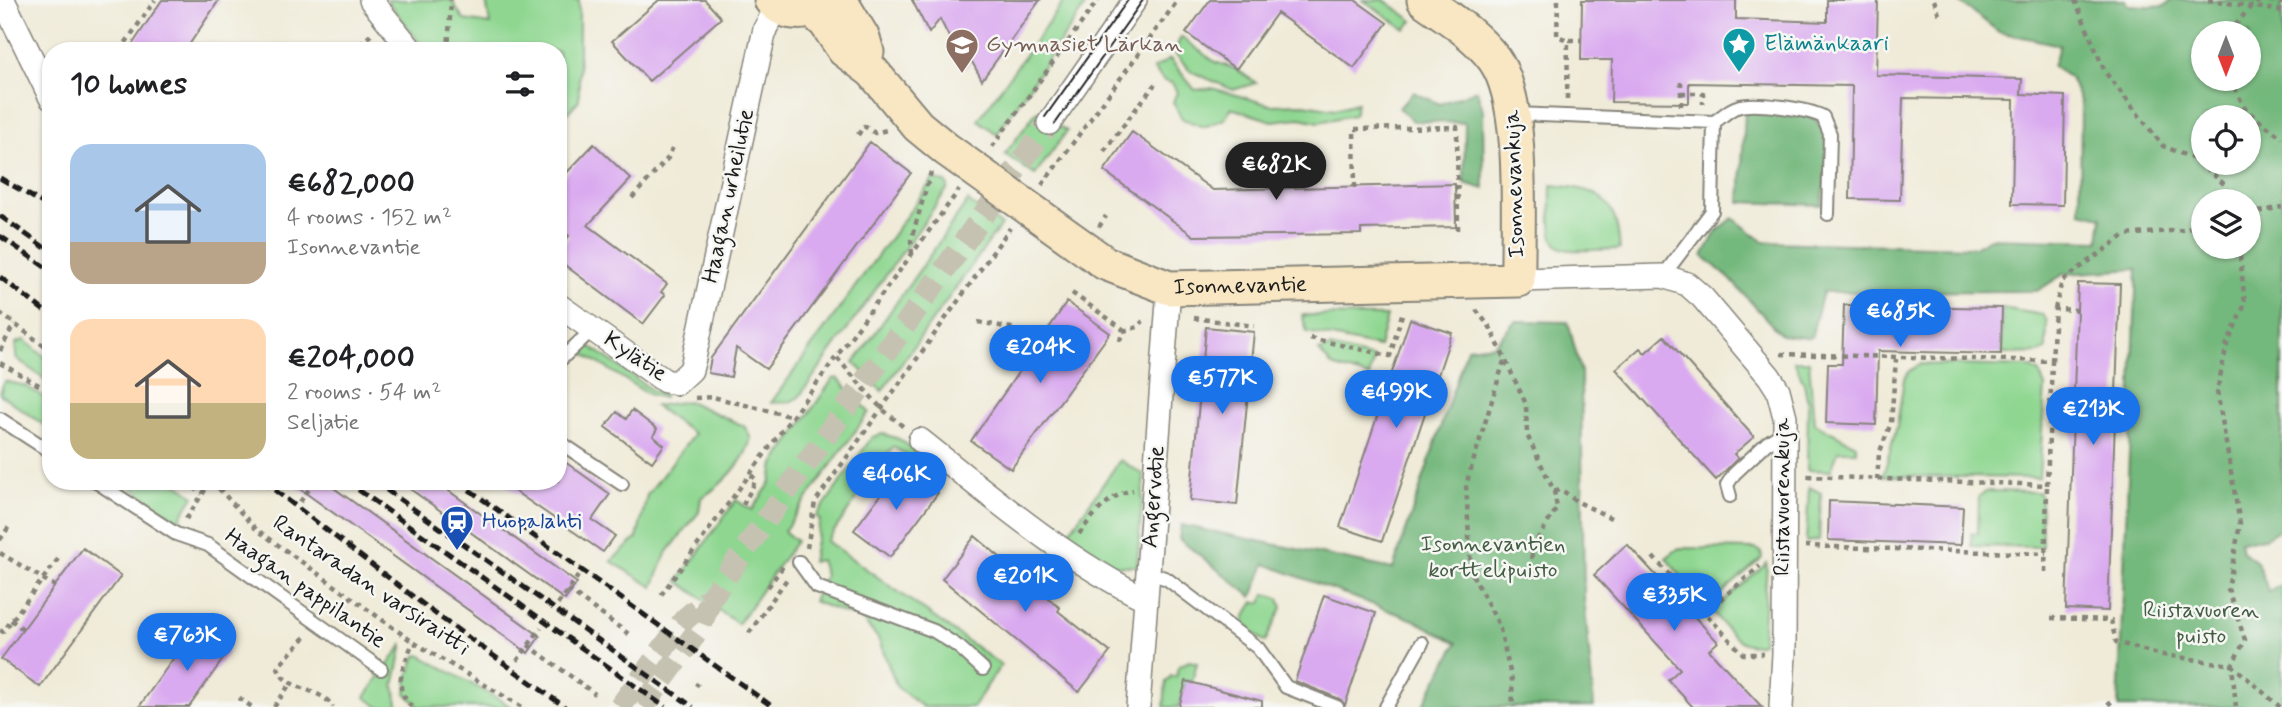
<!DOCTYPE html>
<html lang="en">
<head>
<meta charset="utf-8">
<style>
  :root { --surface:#fff; --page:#f2f2f2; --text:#202124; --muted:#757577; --accent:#1a73e8 }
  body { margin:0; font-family:Mynerve,sans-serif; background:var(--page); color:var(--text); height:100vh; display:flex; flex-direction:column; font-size:26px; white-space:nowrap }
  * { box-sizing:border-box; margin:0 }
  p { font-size:23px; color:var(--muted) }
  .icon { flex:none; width:38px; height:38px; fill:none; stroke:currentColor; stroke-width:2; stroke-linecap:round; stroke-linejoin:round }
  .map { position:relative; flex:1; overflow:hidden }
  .side { position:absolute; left:42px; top:42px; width:525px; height:448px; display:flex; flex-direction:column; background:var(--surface); border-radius:28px; box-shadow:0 2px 5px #0004 }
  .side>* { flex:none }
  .needle { width:46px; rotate:180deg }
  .fabs { position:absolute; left:2191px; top:21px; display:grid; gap:14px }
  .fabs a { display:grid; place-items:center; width:70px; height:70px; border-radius:50%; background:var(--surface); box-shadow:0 2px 5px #0004; font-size:35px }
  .price { position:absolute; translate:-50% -60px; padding:0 16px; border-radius:24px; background:var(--accent); color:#fff; font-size:23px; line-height:46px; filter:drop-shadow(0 2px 4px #0008) }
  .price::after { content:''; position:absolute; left:50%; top:42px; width:21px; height:16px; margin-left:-10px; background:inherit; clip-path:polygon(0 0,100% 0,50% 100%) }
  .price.current { background:#222; color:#fff }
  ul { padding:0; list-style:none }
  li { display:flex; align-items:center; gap:21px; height:175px; padding:0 28px }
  li span { display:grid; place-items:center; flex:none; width:196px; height:140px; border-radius:21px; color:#555 }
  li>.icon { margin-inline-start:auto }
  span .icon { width:84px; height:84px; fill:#fffc; stroke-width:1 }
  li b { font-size:30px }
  h2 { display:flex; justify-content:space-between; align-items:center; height:84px; padding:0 28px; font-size:30px }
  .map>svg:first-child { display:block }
  .green { fill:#8fd791; stroke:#567a56; stroke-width:2 }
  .forest { fill:#73b87b; stroke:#486a4c; stroke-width:2; fill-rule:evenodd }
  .building { fill:#daaaf0 }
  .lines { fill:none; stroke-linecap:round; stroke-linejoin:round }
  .street-tunnel { stroke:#c6c2b2; stroke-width:23; stroke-dasharray:23 11; stroke-linecap:butt }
  .lane-casing { stroke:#86847a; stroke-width:16 }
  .street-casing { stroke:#86847a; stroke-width:26 }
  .secondary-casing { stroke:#86847a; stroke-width:37 }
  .path { stroke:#86847a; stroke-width:4.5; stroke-dasharray:5 5; stroke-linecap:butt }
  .lane { stroke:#fff; stroke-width:12 }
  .street { stroke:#fff; stroke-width:23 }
  .secondary { stroke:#f9e7c3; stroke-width:33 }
  .tram { stroke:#1c1c1c; stroke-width:2 }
  .rail { stroke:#1c1c1c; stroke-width:5; stroke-dasharray:10 5; stroke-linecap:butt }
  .labels { text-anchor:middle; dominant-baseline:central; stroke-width:5; stroke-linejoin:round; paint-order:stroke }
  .culture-label { font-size:23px; fill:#0d838f; stroke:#f6f6f2; text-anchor:start }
  .education-label { font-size:23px; fill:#785e54; stroke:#f6f6f2; text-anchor:start }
  .street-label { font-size:23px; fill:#1c1c1c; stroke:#f6f6f2 }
  .transit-label { font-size:23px; fill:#164399; stroke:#f6f6f2; text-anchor:start }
  .park-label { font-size:23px; fill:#445d45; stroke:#f6f6f2 }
</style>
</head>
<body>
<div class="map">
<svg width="2282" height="707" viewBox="0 0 2282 707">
  <rect width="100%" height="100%" fill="#f6f6f2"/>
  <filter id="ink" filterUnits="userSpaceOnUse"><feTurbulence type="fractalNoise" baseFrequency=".0143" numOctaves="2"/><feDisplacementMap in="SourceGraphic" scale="14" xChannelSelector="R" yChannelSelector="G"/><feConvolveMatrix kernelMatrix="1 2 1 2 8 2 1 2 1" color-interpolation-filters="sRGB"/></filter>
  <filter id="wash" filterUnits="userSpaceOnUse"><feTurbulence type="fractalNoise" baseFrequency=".00686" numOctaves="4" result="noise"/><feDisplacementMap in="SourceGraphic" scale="28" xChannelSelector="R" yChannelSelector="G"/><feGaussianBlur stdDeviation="1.57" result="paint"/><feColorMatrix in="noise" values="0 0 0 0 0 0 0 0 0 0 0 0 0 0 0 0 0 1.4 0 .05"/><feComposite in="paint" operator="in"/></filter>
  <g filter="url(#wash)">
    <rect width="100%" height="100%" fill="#f0ebd8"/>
    <path class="green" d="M387,0H451L464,20L490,24L486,0H579V100L558,123V51H426Z
      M1065,0H1089L997,134L978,120Z
      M1363,0H1384L1413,21L1405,29Z
      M1181,37L1215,62L1236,69L1256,83L1233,90L1190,71L1174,52Z
      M1170,59L1195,90L1212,88L1270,105L1304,104L1335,109L1357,103L1354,115L1319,122L1300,118L1272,121L1231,108L1225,119L1204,127L1182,119L1173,102L1177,92L1172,83L1164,81L1153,69Z
      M1037,111L1067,131L1035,175L1005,154Z
      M933,179L947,183L948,188L799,397L790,402L771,403Z
      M1551,185C1600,189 1616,197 1620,249C1548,251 1550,260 1551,185Z
      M968,201L1001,225L882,391L854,363Z
      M2002,308L2043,315L2047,321L2046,348L2039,353L2001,354Z
      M1302,315L1387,316L1379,347L1307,332Z
      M24,340L51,362L47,381L16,358V343Z
      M586,343L652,390L664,394V398L648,394L581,352Z
      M1330,347L1374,358L1369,377L1332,366L1319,351Z
      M1794,361H1809L1814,423L1856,445V451H1838L1831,471L1807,470L1808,404L1804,383Z
      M1921,364L2029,367L2039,372L2045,386L2039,478L1883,476L1897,426L1904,379L1909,371Z
      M838,378L869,412L784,531L796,541L738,624L678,581L736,500L752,510L771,482L774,464L833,379Z
      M4,381L26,386L51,402V430L0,394Z
      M688,401L744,426L751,437C747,461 721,486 701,498L699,512L666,554L653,587L611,561L637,538L647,495L694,434L655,406Z
      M883,434L899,439L916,451L913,458L893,447L827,541L1001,665L973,707H923L897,687L878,638L858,615L846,614L813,601L825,576L820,560L812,562L820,519L816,517L872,437Z
      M1120,460L1144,475L1137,566H1110L1067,535Z
      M123,481H173L194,496L178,521Z
      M1809,487L1821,493L1819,540L1806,542Z
      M1987,491L2038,492L2041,497L2042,547L1972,546L1971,533H1978L1979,496Z
      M1679,548L1756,549L1761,552L1762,558L1706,607L1666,558Z
      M1767,563L1762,643C1738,651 1726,627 1712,611Z
      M1265,594L1279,598L1282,608L1265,642L1244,625L1245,616L1254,602L1262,603Z
      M403,644L394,686L399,707H379L365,697Z
      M420,655L502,701L511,707H419L406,693L408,676L416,656Z
      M1189,661L1197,663L1192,682L1186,681L1179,707H1164L1166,682L1171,676L1176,677L1178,667Z"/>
    <path class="forest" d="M1957,0H2125L2129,5L2163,7L2171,0H2267L2274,3L2275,0H2282V528L2265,538L2240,541L2242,551L2257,562L2269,592L2282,584V707H2118L2137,269L2064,274L2037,291L1823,292L1811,338L1781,335L1730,279L1703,256L1716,232L1733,218L1764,242L1974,247L1990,238L2099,241L2102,217L2080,212L2081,103L2070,78L2052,66L2060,45L1999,32ZM2249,33V79H2203V33ZM2249,117V163H2203V117ZM2203,201H2249V247H2203Z
      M1477,90L1483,110L1484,189L1464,183L1465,123L1413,121L1399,108L1413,92L1440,104Z
      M1745,111C1764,112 1794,109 1811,117C1837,129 1824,182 1822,205L1740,202Z
      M1515,321L1568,322L1581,372L1584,596L1594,707H1422L1457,643L1414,620L1265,564L1252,597L1179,539L1181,525L1393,569L1467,348L1494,345Z"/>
    <g id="blocks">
      <path class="building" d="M162,0H219L185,51H128Z
        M659,0H705L721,18L649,81L612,41Z
        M912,0H1040L982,80L971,60L965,69L940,19L929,33Z
        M1210,0H1355L1387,23L1354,68L1277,13L1236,69L1186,33Z
        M1582,0H1736V19L1827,22V0H1878L1876,75L2022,79L2021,94L2065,96L2063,205L2012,204L2014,100L1903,98L1900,200L1850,199L1852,86L1689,83V103L1611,102L1612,60H1581Z
        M1132,132L1213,190L1455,184L1456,227L1361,229V234L1194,236L1104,171Z
        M870,142L911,173L766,369L736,348L731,377L708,373L711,358Z
        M594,144L631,179L588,225L667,284L661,292L665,295L643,324L558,260V251L569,236L558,226V182Z
        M2078,283L2120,284L2108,611L2066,609Z
        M1067,302L1110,333L1011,469L971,441Z
        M1844,305L2002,308L2001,354L1878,351L1876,425L1826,423L1828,364H1842Z
        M1410,319L1452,333L1382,541L1340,527Z
        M1206,327L1254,332L1237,505L1190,500Z
        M1664,336L1754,437L1734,454L1738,458L1716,480L1616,369L1640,348L1645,353Z
        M632,410L657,429L653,436L664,445L652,462L605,427L617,412L626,419Z
        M558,457L610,494L592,520L615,536L603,552L500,481H558Z
        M902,466L938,493L890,557L854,530Z
        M289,481H324L540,636L528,653Z
        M399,481H435L577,583L565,600Z
        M1829,501L1963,507L1961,545L1828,540Z
        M975,536L1060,608L1058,611L1110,652L1079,692L942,579Z
        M1627,544L1718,642L1709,650L1762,707H1693L1668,680L1680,669L1594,575Z
        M83,548L121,576L40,687L1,659Z
        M1324,595L1376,613L1345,705L1340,699L1295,681Z
        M195,628L228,652L189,707H139Z
        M1186,681L1262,701V707H1179Z"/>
    </g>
  </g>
  <g filter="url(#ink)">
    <use href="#blocks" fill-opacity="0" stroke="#86847a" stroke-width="2"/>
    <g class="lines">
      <path class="street-tunnel" d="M620,707L685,619L712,596L1049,123
        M643,707L699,629L711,599"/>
      <defs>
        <path id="lane" d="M1514,114L1714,122L1712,211L1663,276
          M1714,122C1721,118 1729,109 1737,107C1752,101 1809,109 1823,117L1830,134L1828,214
          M558,362L593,329
          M0,419L51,452
          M558,441L622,484
          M95,481L176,534L208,545L381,669
          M1730,496L1727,485L1734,474L1767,443L1785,431
          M799,562L817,587L934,631L959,647L983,669
          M1148,572L1167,579L1258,648L1286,687L1337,707
          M1386,707L1422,643"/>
        <path id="street" d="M3,0L51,98
          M371,0L412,51
          M1049,123L1135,0
          M1518,280L1663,276L1687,284L1702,297L1769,376L1778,390L1785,417L1784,654L1781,707
          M558,305L665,381L677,383L691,370L694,358L765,29L777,6
          M920,440C992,497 1064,559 1146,599
          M1138,707L1169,288"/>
        <g id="secondary">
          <path d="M771,0C786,16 810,17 825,0"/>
          <path d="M840,0L863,38L867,52"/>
          <path id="s1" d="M812,10L826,23L844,50L872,71L918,126L946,149L1105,263L1169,288L1518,280C1517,223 1526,103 1494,59C1475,34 1449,18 1424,0"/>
        </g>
      </defs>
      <use href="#lane" class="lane-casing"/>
      <use href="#street" class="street-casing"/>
      <use href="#secondary" class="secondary-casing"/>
      <path class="path" d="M1558,0L1557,36L1568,40
        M1934,0L1940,17
        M2075,0L2105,72L2163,146L2197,160L2225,185L2231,201
        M2208,0L2282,11
        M2281,0L2282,7
        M2229,33L2252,5L2261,0
        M120,51L155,0
        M352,51L372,34
        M448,51L451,0
        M2230,79L2246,110L2282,138
        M1681,93H1703V104
        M1567,99L1568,40H1581
        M1681,106V82
        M858,135L864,126L875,133L887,130
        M992,147L1098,0
        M1104,151L1155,84
        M1042,185L1178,0
        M1355,188L1354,129L1457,127L1458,231
        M632,198L668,158L673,147
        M2249,214L2282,207
        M1099,227L1106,216
        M912,254L911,240L931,172
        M1072,293L1123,329L1120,341
        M2055,309L2062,281L2125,235L2182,230L2203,225
        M1476,310L1490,327L1526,404L1527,435L1554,491L1557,508L1535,543L1531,559
        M0,313L51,351
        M1194,318L1254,326
        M978,322L1017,329
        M1123,331L1138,327L1143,321
        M1310,338L1390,356L1403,311
        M0,351L14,324
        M1781,354L2052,361L2047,485L1807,476
        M837,358L881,408L905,428
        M1504,361L1466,485L1471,572L1499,625L1512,680L1513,707
        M2052,361L2055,309L2077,310
        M0,363L51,392
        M695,398L713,397L794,417
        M1877,480L1879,454L1891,423L1896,359
        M186,481L202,494
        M212,481L256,529L413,642L522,707
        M1554,491L1562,490L1576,501L1611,518
        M300,502L315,481
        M743,505L756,480L749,473
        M186,519L211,481
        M1079,534C1093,515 1109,495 1133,490
        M0,540L10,525
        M1805,546L2046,554
        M807,548L815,502L1010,228
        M0,553L55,586
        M1653,557L1743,654H1764
        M2045,572L2047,485
        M768,587L784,565
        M568,590L630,635
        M661,595L959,190
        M558,604L578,576
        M1705,613L1760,566
        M2051,618L2111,620L2116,642L2157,654L2232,665L2280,707
        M11,620L23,629
        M0,630L3,632L58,559
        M749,633L789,576
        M305,637L278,667C283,691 320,686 333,707
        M528,645L595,694
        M517,661L541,628
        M696,686L698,683
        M239,698L252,707
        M2108,701L2113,707
        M274,707L290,684
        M412,707C391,686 404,666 413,642
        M2236,707L2232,665L2245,640L2228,589L2240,524L2217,391L2227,344L2245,304L2239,247"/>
      <use href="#lane" class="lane"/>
      <use href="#street" class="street"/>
      <use href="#secondary" class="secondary"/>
      <path class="tram" d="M1045,117L1128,0
        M1055,124L1143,0"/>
      <path class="rail" d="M0,178L51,208
        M0,216L51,252
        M0,236L51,271
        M0,277L51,316
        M263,481L437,615L565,707
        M346,481L665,707
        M374,481L693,707
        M457,481L773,707"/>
    </g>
  </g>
  <defs>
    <symbol id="sight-pin" viewBox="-11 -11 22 30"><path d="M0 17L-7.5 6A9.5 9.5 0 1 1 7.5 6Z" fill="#0f9aa8" stroke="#f6f6f2"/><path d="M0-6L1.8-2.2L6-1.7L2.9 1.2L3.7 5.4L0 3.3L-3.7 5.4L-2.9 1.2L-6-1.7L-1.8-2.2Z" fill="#fff"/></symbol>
    <symbol id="school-pin" viewBox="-11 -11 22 30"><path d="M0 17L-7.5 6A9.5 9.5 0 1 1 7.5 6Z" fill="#8d6e63" stroke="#f6f6f2"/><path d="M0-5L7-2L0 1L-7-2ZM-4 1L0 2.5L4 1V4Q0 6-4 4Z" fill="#fff"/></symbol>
    <symbol id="station-pin" viewBox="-11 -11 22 30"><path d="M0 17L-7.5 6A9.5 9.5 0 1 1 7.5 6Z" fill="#1a4fb4" stroke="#f6f6f2"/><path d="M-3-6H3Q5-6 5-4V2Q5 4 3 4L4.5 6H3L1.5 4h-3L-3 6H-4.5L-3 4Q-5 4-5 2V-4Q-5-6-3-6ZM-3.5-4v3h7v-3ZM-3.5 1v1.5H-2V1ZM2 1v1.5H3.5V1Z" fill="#fff"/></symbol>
  </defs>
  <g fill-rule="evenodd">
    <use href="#sight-pin" x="1720" y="25" width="38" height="52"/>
    <use href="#school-pin" x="943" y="26" width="38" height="52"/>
    <use href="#station-pin" x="438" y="503" width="38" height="52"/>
  </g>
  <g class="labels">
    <g class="culture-label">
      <text x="1764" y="44">Elämänkaari</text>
    </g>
    <g class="education-label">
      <text x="986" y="45">Gymnasiet Lärkan</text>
    </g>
    <g class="street-label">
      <text transform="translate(1515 184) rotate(-92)">Isonnevankuja</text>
      <text transform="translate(729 196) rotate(-78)">Haagan urheilutie</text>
      <text stroke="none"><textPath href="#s1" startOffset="530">Isonnevantie</textPath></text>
      <text transform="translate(635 357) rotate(34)">Kylätie</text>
      <text transform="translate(1154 497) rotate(-86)">Angervotie</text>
      <text transform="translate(1783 497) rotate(-90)">Riistavuorenkuja</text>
      <text transform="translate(371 586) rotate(34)">Rantaradan varsiraitti</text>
      <text transform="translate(305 589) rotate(35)">Haagan pappilantie</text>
    </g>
    <g class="transit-label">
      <text x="482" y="522">Huopalahti</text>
    </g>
    <g class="park-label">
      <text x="1493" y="545">Isonnevantien<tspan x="1493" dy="26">korttelipuisto</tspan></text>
      <text x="2201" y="611">Riistavuoren<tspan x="2201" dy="26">puisto</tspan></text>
    </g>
  </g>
</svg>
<div class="fabs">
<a><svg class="needle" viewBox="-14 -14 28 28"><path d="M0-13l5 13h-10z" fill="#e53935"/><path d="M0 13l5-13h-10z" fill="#757577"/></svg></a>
<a><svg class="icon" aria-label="locate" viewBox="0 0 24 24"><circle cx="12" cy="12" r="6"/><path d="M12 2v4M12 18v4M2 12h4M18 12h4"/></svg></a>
<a><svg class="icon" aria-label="layers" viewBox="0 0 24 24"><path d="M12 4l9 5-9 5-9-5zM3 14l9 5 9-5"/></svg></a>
</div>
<b class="price current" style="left:1276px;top:202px">€682K</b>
<b class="price" style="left:1900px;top:349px">€685K</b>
<b class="price" style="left:1040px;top:385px">€204K</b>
<b class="price" style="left:1222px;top:416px">€577K</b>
<b class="price" style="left:1396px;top:430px">€499K</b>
<b class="price" style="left:2093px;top:447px">€213K</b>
<b class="price" style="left:896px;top:512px">€406K</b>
<b class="price" style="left:1025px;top:614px">€201K</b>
<b class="price" style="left:1674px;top:633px">€335K</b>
<b class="price" style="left:187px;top:673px">€763K</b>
<section class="side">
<h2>10 homes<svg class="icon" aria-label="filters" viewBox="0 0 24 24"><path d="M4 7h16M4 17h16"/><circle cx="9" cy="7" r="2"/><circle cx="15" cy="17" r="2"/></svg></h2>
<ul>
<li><span style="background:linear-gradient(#a9c7e8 70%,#b9a48a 0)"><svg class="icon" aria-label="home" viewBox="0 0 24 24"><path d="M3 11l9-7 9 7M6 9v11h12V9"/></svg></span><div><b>€682,000</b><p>4 rooms · 152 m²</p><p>Isonnevantie</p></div></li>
<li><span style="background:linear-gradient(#ffd9b3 60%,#c2b280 0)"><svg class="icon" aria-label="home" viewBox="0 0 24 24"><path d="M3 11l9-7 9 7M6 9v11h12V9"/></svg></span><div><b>€204,000</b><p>2 rooms · 54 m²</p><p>Seljatie</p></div></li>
</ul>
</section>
</div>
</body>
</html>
